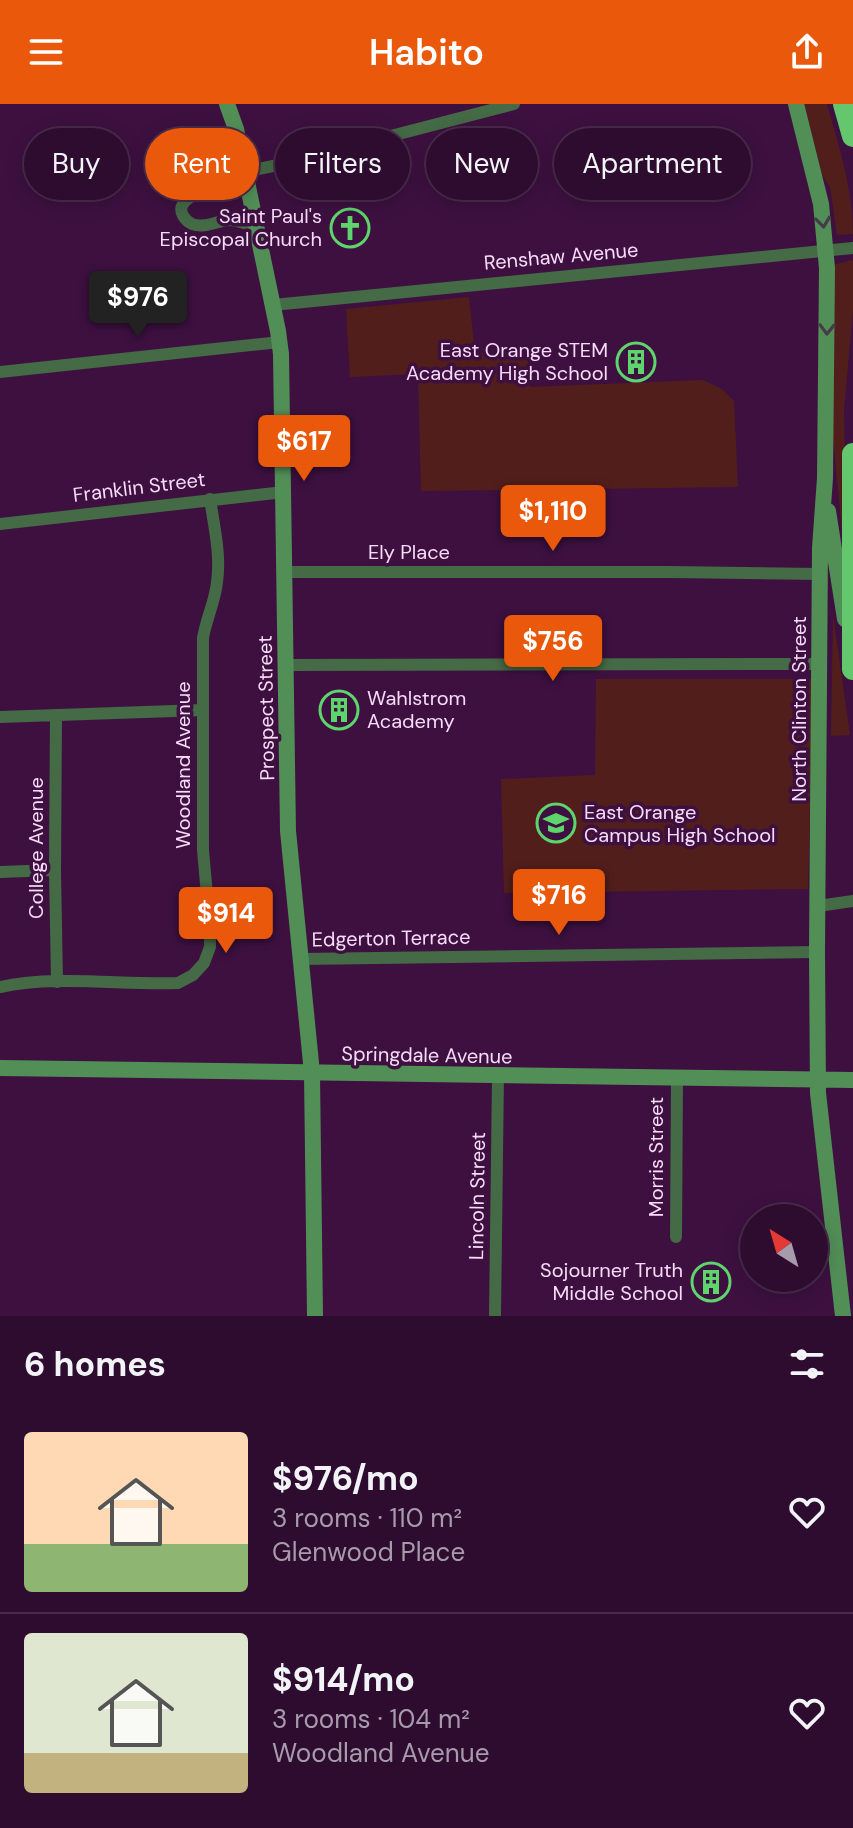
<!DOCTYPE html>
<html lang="en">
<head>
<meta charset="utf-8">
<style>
  :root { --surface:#2e0c30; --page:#361538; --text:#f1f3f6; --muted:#a79bab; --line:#492c4c; --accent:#ea580c }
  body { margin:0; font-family:"DM Sans",sans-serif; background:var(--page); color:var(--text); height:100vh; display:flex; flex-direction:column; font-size:30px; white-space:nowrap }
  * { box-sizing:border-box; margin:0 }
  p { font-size:26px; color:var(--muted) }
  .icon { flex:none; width:44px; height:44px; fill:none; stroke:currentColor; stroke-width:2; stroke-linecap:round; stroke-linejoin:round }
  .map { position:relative; height:1212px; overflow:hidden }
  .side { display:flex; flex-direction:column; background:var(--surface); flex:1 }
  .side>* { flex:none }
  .guide { position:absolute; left:24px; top:24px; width:806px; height:72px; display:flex; gap:16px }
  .needle { width:52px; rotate:323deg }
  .controls { position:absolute; left:740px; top:1100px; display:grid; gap:16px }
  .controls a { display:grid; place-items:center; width:88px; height:88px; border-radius:50%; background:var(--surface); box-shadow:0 4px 20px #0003,0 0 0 2px var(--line); font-size:40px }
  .price { position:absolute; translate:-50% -68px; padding:0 18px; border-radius:8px; background:var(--accent); color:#fff; font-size:26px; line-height:52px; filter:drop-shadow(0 2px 4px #0008) }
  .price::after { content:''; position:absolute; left:50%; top:48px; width:24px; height:18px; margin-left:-12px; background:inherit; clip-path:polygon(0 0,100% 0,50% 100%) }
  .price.selected { background:#222; color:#fff }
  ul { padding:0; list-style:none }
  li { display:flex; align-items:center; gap:24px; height:200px; padding:0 24px }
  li+li { border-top:2px solid var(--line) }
  li span { display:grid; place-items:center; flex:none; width:224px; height:160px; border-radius:8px; color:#555 }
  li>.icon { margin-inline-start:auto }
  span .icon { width:96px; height:96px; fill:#fffc; stroke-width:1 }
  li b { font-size:34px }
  h2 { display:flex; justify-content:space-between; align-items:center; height:96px; padding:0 24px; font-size:34px }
  .chip { padding:0 28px; border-radius:36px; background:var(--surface); box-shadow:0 4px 20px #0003,0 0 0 2px var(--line); font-size:28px; line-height:72px }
  .chip.selected { background:var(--accent); color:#fff }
  header { display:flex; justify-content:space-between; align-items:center; height:104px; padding:0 24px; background:var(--accent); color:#fff; font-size:36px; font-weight:600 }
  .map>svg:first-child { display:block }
  .green { fill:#521e1b }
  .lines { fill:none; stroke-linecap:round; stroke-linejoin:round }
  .street { stroke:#446a46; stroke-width:12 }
  .secondary { stroke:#528f57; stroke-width:16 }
  .highway { stroke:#64c76d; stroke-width:22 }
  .oneway { stroke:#443c48 }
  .labels { text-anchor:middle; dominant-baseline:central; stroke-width:7; stroke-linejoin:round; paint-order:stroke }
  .poi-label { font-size:20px; fill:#f7dbf7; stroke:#3d1040; text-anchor:end }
  .street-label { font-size:20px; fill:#f7dbf7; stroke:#3d1040 }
</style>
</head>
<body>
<header><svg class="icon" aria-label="menu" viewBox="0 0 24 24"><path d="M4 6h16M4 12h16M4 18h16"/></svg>Habito<svg class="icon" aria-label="share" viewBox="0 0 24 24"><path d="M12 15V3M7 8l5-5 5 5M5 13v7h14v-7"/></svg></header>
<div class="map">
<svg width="853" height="1212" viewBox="0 0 853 1212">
  <rect width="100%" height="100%" fill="#3d1040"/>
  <path class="green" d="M804,0H827C839,42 853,86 853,130L837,131L830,83L822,71Z
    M853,156V206L844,306L847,480L832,323V161Z
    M469,193L475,249L527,244L530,283L703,276L722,285L734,297L738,383L421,387L418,270L350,273L346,205Z
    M833,511L850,631L831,632Z
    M596,575H813L808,785L504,789L501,675L595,671Z"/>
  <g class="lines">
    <path class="street" d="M243,62C234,65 187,93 183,100C178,107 185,117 192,120C205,125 218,116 230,116C240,116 246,122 255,120
      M244,68L283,60L514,0
      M273,201L853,144
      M0,268L280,238
      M0,420L284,388
      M285,468H669L820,470
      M286,561L820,560
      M56,611L55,766L57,878
      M0,613L203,606
      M0,768L55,766
      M818,802L853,797
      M301,855L817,848
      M0,883C58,871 120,881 178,879L193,871L204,859L210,843V825L203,746V534C206,515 215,498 217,478C221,451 214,422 210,395
      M676,1133L677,974
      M495,1212L498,972"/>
    <path class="secondary" d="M227,0L236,25L278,227L281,250L288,727L312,969L315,1212
      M796,0L821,100L827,164L825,374L820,444L817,848L818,989L843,1212
      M828,407L845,515
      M0,964L853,976"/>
    <path class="highway" d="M844,0L853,32
      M853,565V350"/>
  </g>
  <defs><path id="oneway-chevron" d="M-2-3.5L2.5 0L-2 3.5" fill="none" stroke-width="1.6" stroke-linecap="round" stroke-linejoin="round" transform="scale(2)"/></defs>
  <g class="oneway">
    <use href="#oneway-chevron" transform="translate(823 118) rotate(83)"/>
    <use href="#oneway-chevron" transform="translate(827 225) rotate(91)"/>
  </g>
  <defs>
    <symbol id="church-ring" viewBox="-11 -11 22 22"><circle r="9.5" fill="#3d1040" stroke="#5ed56c" stroke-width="1.5"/><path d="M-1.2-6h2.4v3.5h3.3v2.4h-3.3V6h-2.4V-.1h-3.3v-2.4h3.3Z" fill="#5ed56c"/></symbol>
    <symbol id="building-ring" viewBox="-11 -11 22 22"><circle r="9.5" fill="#3d1040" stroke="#5ed56c" stroke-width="1.5"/><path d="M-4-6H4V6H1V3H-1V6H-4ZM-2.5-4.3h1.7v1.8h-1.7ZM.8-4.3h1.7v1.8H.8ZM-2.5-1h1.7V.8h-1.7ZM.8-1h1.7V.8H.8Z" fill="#5ed56c"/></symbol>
    <symbol id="school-ring" viewBox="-11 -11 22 22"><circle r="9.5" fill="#3d1040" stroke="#5ed56c" stroke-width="1.5"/><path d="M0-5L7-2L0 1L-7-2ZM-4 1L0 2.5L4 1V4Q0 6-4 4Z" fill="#5ed56c"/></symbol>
  </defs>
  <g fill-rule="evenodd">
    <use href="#church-ring" x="328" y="102" width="44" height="44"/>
    <use href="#building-ring" x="614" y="236" width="44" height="44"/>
    <use href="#building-ring" x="317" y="584" width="44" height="44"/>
    <use href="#school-ring" x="534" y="697" width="44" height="44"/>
    <use href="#building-ring" x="689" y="1156" width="44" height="44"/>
  </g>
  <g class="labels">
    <g class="poi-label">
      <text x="322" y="112">Saint Paul's<tspan x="322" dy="23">Episcopal Church</tspan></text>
      <text x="608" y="246">East Orange STEM<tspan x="608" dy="23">Academy High School</tspan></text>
      <text x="367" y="594" text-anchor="start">Wahlstrom<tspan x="367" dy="23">Academy</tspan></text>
      <text x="584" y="708" text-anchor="start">East Orange<tspan x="584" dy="23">Campus High School</tspan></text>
      <text x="683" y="1166">Sojourner Truth<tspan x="683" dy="23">Middle School</tspan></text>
    </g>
    <g class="street-label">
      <text transform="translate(561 152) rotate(-5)">Renshaw Avenue</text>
      <text transform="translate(139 383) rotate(-7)">Franklin Street</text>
      <text x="409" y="448">Ely Place</text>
      <text transform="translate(266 604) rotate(-91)">Prospect Street</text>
      <text transform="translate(799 605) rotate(-90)">North Clinton Street</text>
      <text transform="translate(183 661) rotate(-90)">Woodland Avenue</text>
      <text transform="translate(36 744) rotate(-90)">College Avenue</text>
      <text transform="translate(391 834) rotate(-1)">Edgerton Terrace</text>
      <text transform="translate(427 951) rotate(1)">Springdale Avenue</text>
      <text transform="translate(656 1053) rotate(-90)">Morris Street</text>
      <text transform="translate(477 1092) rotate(-89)">Lincoln Street</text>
    </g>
  </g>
</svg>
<div class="controls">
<a><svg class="needle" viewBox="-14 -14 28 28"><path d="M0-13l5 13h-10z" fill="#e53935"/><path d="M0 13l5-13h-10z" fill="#a79bab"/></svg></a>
</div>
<b class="price selected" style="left:138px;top:235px">$976</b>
<b class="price" style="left:304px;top:379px">$617</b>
<b class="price" style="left:553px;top:449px">$1,110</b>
<b class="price" style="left:553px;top:579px">$756</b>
<b class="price" style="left:559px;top:833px">$716</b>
<b class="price" style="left:226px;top:851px">$914</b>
<div class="guide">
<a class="chip">Buy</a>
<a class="chip selected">Rent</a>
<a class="chip">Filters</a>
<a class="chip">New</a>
<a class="chip">Apartment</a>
</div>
</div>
<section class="side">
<h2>6 homes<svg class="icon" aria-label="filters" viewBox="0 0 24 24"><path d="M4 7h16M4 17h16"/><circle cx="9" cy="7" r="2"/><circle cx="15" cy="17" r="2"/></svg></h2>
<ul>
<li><span style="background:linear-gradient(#ffd9b3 70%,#8fb573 0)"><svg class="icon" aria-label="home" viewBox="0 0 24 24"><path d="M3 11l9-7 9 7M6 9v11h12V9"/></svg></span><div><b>$976/mo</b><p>3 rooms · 110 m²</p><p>Glenwood Place</p></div><svg class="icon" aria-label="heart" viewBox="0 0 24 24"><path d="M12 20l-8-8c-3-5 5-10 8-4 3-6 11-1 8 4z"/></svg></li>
<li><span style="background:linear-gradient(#dfe7d0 75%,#c2b280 0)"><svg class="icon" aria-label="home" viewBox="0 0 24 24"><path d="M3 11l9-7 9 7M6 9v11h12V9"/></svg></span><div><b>$914/mo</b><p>3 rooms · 104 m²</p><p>Woodland Avenue</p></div><svg class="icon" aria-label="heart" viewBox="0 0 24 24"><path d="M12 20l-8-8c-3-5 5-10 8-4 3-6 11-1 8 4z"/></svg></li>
</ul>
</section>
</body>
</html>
